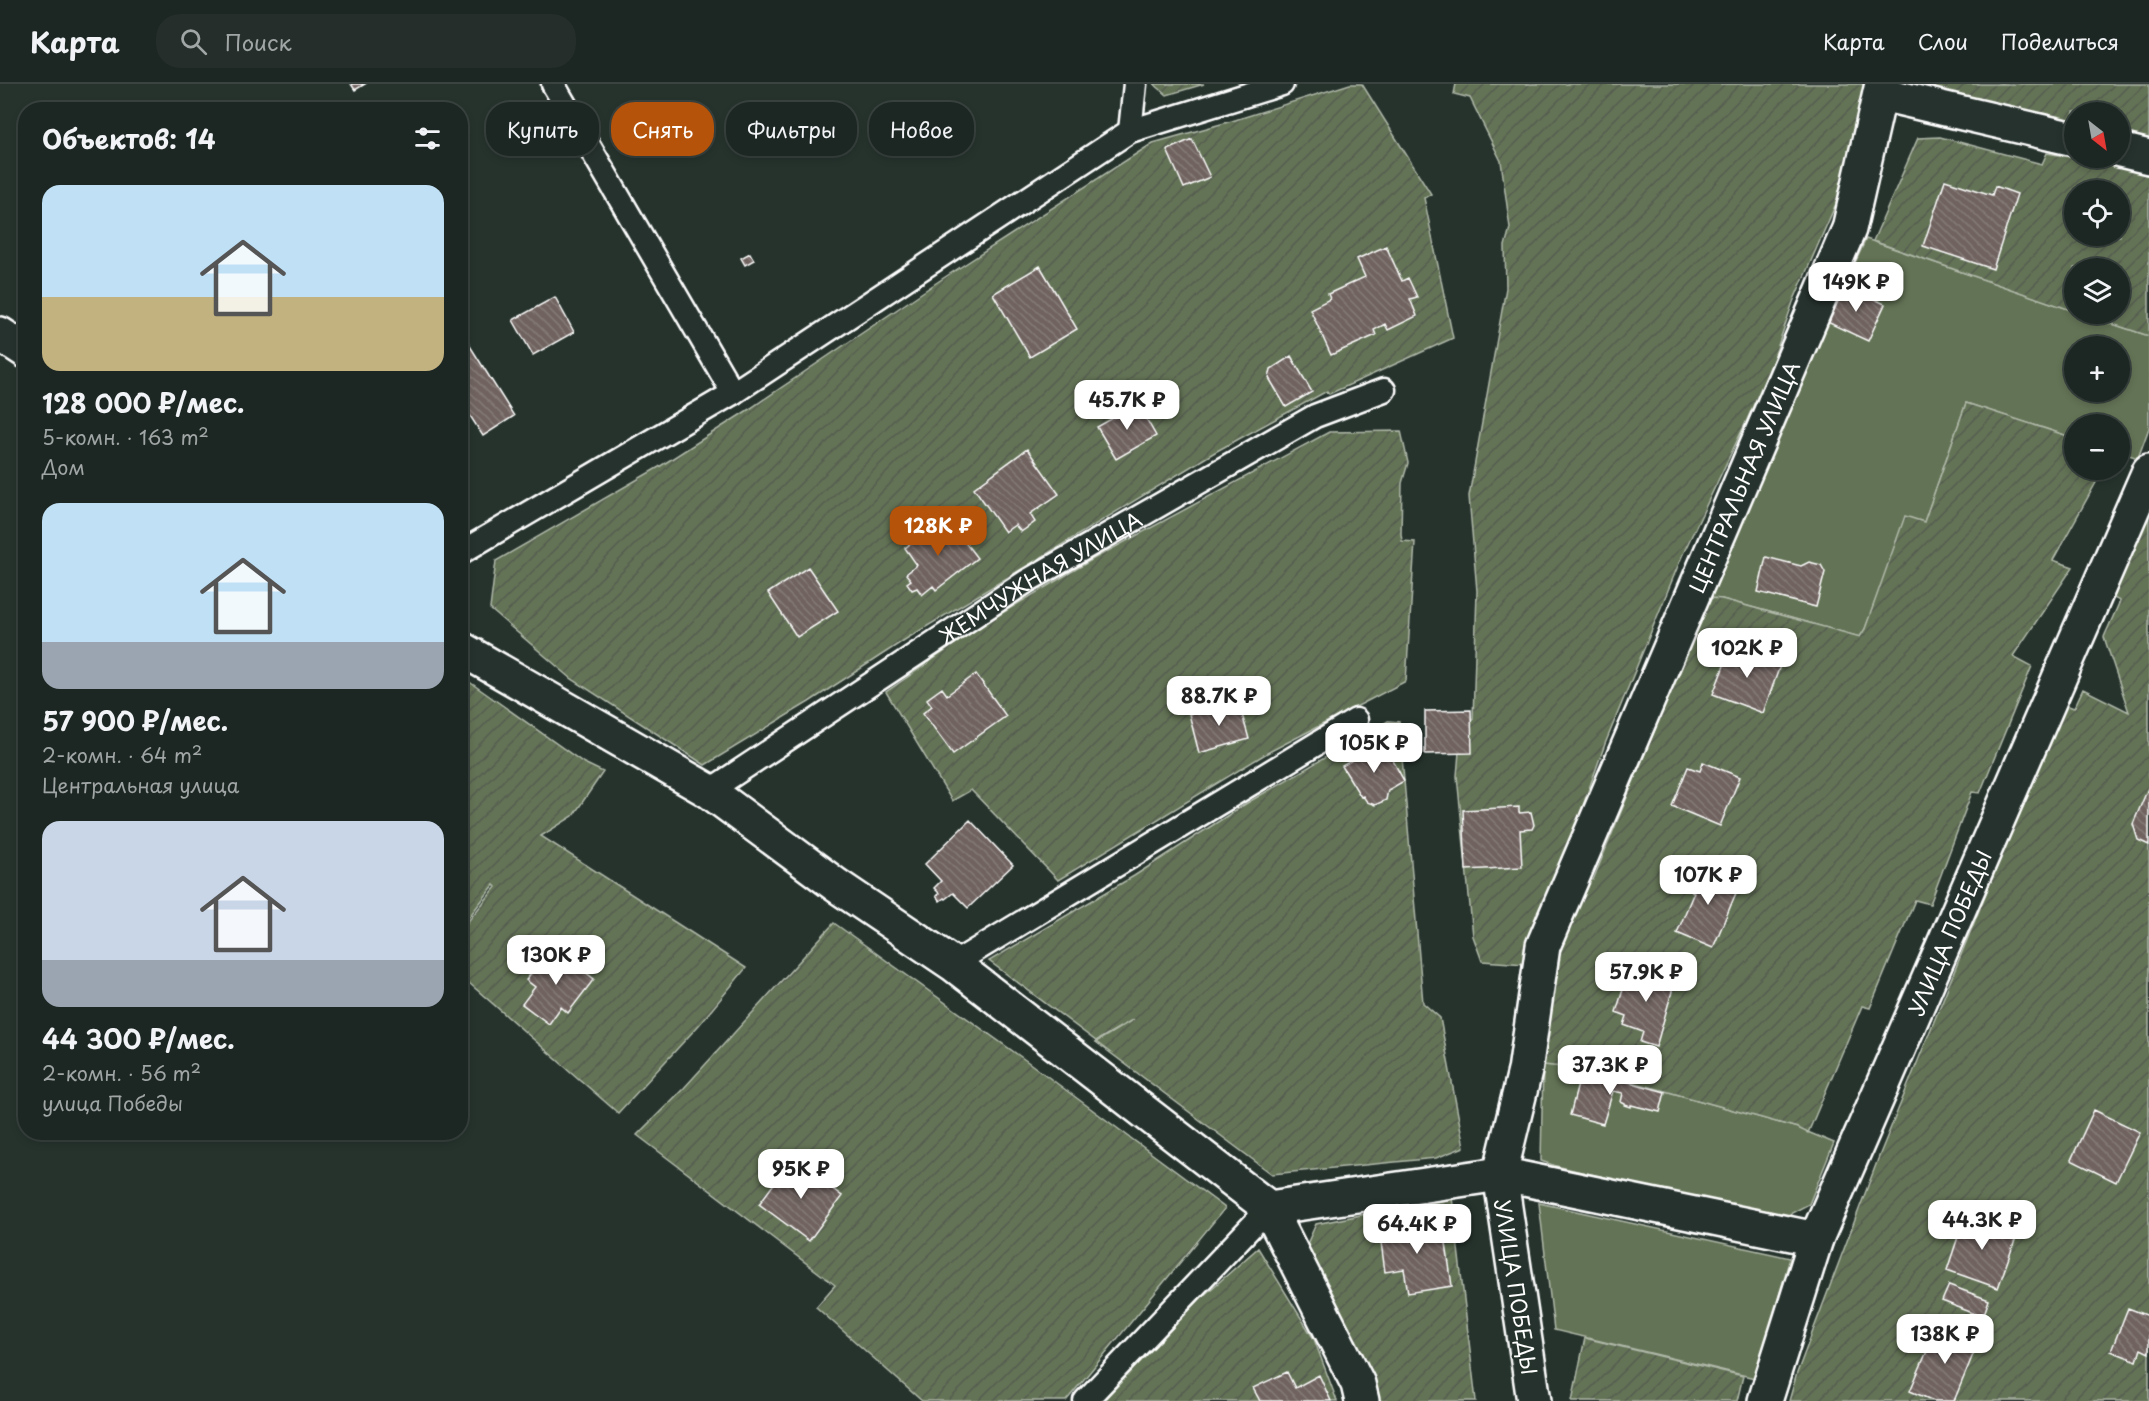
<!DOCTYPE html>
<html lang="ru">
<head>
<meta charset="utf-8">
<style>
  :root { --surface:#1c2622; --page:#252e2a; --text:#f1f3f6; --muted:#a0a5a5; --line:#3a4340; --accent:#b45309 }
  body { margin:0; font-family:"Playpen Sans",sans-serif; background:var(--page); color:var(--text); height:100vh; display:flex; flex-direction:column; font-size:22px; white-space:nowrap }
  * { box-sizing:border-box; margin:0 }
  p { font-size:20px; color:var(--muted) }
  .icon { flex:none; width:33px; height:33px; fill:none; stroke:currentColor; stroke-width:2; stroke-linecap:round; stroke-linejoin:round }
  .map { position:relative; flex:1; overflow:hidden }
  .sheet { position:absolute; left:18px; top:18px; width:450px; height:1038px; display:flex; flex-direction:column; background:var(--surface); border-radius:24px; box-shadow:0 3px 9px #0003,0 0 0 2px var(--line) }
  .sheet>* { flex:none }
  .top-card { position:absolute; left:486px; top:18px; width:570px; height:54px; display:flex; gap:12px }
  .needle { width:39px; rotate:149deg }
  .buttons { position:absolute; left:2064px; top:18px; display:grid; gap:12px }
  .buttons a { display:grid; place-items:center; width:66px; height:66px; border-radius:50%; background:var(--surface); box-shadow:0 3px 9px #0003,0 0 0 2px var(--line); font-size:30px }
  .price { position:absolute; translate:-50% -51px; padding:0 14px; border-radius:12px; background:#fff; color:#222; font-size:20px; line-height:39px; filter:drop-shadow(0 2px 3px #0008) }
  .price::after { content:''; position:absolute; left:50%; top:36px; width:18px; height:14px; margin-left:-9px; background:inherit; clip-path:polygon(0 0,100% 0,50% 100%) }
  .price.selected { background:var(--accent); color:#fff }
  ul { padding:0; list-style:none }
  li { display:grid; align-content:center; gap:12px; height:318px; padding:0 24px }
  li span { display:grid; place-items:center; height:186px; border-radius:18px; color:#555 }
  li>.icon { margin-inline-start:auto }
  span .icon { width:108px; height:108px; fill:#fffc; stroke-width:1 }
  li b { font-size:26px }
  h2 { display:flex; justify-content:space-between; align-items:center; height:72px; padding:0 24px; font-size:26px }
  .chip { padding:0 21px; border-radius:24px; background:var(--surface); box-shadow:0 3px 9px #0003,0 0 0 2px var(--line); font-size:21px; line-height:54px }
  .chip.selected { background:var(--accent); color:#fff }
  header { display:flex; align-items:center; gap:36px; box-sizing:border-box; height:84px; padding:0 30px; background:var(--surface); border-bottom:2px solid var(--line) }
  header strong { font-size:28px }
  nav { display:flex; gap:33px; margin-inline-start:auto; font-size:21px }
  .search { width:420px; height:54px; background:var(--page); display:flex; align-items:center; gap:15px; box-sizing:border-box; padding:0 21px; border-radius:24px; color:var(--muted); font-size:22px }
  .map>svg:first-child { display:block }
  .grass { fill:#637355; stroke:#b1b9aa; stroke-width:1.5; fill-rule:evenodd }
  .garden { fill:url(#garden-furrows); stroke:#b1b9aa; stroke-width:1.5; fill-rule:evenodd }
  .building { fill:url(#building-back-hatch); stroke:#fff; stroke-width:1.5 }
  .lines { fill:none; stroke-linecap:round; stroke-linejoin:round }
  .lane-casing { stroke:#fff; stroke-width:27 }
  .street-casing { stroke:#fff; stroke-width:38 }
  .lane { stroke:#26332d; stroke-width:22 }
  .street { stroke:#26332d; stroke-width:33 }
  .labels { text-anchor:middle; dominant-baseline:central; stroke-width:4.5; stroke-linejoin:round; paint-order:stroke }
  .street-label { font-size:21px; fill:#fff; stroke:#26332d }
</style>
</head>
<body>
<header>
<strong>Карта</strong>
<div class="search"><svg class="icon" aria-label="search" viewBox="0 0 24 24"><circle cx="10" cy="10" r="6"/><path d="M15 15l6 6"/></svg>Поиск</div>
<nav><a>Карта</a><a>Слои</a><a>Поделиться</a></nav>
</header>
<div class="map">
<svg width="2149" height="1317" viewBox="0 0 2149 1317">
  <defs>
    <pattern id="garden-furrows" width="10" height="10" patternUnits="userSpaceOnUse" patternTransform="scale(1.5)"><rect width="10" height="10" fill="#637355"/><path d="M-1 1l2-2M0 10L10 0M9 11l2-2" fill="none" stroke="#555c50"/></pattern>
    <pattern id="building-back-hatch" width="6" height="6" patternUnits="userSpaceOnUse" patternTransform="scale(1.5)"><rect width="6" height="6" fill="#70635f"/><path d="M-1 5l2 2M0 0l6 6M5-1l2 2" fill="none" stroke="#857a77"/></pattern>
  </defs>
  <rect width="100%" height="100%" fill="#26332d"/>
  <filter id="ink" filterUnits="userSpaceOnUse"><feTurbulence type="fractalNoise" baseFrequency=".0167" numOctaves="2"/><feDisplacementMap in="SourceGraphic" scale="12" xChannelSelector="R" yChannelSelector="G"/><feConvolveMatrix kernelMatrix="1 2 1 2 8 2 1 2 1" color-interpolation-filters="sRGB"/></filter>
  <g filter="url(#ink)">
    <path class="grass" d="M1866,155L2074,227V230H2082L2149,252V344L2138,374L2120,368V340H2074V354L1966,319L1924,438L1906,433L1865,545L1860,553L1722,515L1709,514L1764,389L1809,278ZM2074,262H2120V308H2074Z
      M1543,981L1572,983L1611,992L1798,1044L1834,1059L1809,1120L1786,1132L1765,1131L1556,1082L1541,1077Z
      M1539,1119L1790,1174L1755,1294L1554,1246Z"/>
    <path class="garden" d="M1154,0H1204L1167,11Z
      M1350,0H1362L1431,110L1424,114L1453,254L1329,310L1327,307L1215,368L906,555L809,618L705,681L572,595L490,525L496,477L659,383L751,324L942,195L1153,59L1232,37Z
      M1456,0H1867L1842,106L1793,218L1772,279L1746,338L1682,472L1605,660L1526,880L1482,877L1473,852L1457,692L1462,633L1473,635L1477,507L1469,412L1506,204L1505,162L1510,144L1501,77L1470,14L1454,10Z
      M1924,0H2149V58L2120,51V28H2074V40L1924,6Z
      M1940,53L2042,80L2047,69L2105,79L2149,91V252L2082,230H2120V184H2074V227L1873,157L1918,54ZM2074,106H2120V152H2074Z
      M1966,319L2074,354V386H2103L2053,476L2073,483L2013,572L2032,582L1980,709L1972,708L1930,820L1915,816L1870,924L1862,922L1808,1049L1798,1044L1590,986L1535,980L1553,868L1587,795L1593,796L1709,514L1722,515L1860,553L1865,545L1905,432L1924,438Z
      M1401,347L1408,379L1402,399L1401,450L1402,457L1415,458L1406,597L1267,669L1058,796L971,706L952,717L886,608L987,538L1093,475L1329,348Z
      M2149,413V1317H1789L1797,1289L1880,1070L2063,620L2074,624L2083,605L2129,628L2104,553L2120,517L2101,508Z
      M461,592L584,679L603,688L573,732L541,752L746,884L699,941L618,1029L461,892V846L496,803L494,801L461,843Z
      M1388,637L1399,638L1423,919L1440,934L1464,1063L1436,1074L1272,1090L1096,958L1134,935L1096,957L989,877L1134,792L1247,719Z
      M834,839L1028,978L1225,1124L1066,1317H922L816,1223L835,1201L637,1051L684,1004Z
      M1452,1113L1476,1317H1377L1303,1169L1316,1140Z
      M1258,1164L1314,1255L1337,1317H1103L1202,1213Z
      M1585,1254L1743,1292L1737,1317H1572Z"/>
    <path class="building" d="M351,0H365L355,6Z
      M1192,55L1210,93L1184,104L1167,66Z
      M1945,96L1992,111L1995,102L2017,110L1993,185L1923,162Z
      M1386,162L1402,197L1408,194L1417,213L1410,215L1417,232L1388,246L1385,240L1374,246L1376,251L1331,271L1310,225L1330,215L1328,210L1365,193L1357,175Z
      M750,169L754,176L745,181L741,174Z
      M1040,182L1077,245L1030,273L993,210Z
      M1843,201L1885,220L1868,257L1827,238Z
      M555,213L574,248L533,271L513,236Z
      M460,246L514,332L483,352L460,316Z
      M1291,272L1312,308L1286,323L1269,294L1271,285Z
      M1138,320L1156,352L1116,375L1097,343Z
      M1027,365L1059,410L1030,430L1035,438L1021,448L1015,441L1005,448L974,404Z
      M946,433L977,474L936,506L933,502L922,511L917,504L912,506L907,499L911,496L906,490L917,481L905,464Z
      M1766,473L1801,482L1809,478L1821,481L1825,488L1816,523L1758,508Z
      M808,483L838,527L797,553L768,509Z
      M1732,561L1781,579L1763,629L1713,610Z
      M976,590L1006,632L953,670L923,629L932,622L927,615L942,604L947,611Z
      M1238,616L1249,655L1199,669L1189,630Z
      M1471,626L1472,669L1425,670V627Z
      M1383,658L1404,697L1388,706L1386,716L1375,721L1367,718L1363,712L1361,713L1342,682Z
      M1703,678L1740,693L1720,742L1672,722L1688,683L1700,687Z
      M2149,702V761L2138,756L2133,740Z
      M1519,723V729L1531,728L1534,741L1532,745L1520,746L1522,783L1466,786L1463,726Z
      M970,736L1013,781L968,824L953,809L945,815L944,814L940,817L936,812L939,809L934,804L941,797L925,780Z
      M1705,782L1741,797L1713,864L1677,849L1694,808L1685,804L1690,793L1699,797Z
      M551,862L594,895L568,929L561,923L549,940L522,920L535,903L526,896Z
      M1630,883L1675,897L1656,963L1640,958L1643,948L1624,941L1627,932L1616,928Z
      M1582,985L1665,1008L1660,1028L1631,1021V1023L1625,1021V1020L1621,1018L1623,1009L1613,1007L1603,1040L1570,1031Z
      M2094,1026L2140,1048L2116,1098L2071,1076Z
      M792,1075L842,1112L809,1157L759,1120Z
      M1966,1129L2018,1148L1998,1204L1947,1186Z
      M1435,1135L1438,1154L1445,1152L1452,1202L1408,1209L1404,1185L1385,1188L1379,1143Z
      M1949,1201L1989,1216L1983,1233L1942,1217Z
      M2128,1224L2149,1232V1269L2141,1265L2137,1277L2111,1267Z
      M1939,1239L1979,1256L1954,1317H1934L1910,1307Z
      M1287,1288L1295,1304L1319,1291L1331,1317H1260L1253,1304Z"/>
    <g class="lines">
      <defs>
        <g id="lane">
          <path d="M553,0L733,309"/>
          <path d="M1130,47L1135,0"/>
          <path d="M460,469L733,309L1130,47L1282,0"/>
          <path id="s1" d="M709,707L1027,497L1315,332L1384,306"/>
          <path d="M953,880L1356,636"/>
          <path d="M1085,1317L1269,1124"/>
        </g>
        <g id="street">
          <path d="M1881,10L2074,55"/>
          <path d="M2120,66L2149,73"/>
          <path d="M0,250L26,267"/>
          <path d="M460,564L709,707L836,801L953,880L1269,1124L1358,1300L1362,1317"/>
          <path d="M1269,1124L1500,1090L1816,1155"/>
          <path id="s2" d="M1534,1317L1500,1090L1525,987L1543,862L1849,145L1882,0"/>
          <path id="s3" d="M1765,1317L1816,1155L2149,387"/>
        </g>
      </defs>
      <use href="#lane" class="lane-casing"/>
      <use href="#street" class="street-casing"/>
      <use href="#lane" class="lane"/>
      <use href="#street" class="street"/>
    </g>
  </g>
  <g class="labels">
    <g class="street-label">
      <text stroke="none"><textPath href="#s2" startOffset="972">ЦЕНТРАЛЬНАЯ УЛИЦА</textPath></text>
      <text stroke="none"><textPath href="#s1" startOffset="394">ЖЕМЧУЖНАЯ УЛИЦА</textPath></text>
      <text stroke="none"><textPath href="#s3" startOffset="504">УЛИЦА ПОБЕДЫ</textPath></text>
      <text transform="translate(1517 1203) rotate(81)">УЛИЦА ПОБЕДЫ</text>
    </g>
  </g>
</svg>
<div class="buttons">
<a><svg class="needle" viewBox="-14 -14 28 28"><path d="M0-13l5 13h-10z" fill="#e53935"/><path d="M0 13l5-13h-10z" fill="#a0a5a5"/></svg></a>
<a><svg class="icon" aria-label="locate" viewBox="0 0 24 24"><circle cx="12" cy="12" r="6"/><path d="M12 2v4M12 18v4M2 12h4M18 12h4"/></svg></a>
<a><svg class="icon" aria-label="layers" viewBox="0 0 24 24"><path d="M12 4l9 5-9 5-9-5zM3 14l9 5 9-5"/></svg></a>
<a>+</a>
<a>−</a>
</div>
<b class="price" style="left:1856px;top:229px">149K ₽</b>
<b class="price" style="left:1127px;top:347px">45.7K ₽</b>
<b class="price selected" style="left:938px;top:473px">128K ₽</b>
<b class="price" style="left:1747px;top:595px">102K ₽</b>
<b class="price" style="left:1219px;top:643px">88.7K ₽</b>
<b class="price" style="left:1374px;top:690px">105K ₽</b>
<b class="price" style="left:1708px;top:822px">107K ₽</b>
<b class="price" style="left:556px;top:902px">130K ₽</b>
<b class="price" style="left:1646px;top:919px">57.9K ₽</b>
<b class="price" style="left:1610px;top:1012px">37.3K ₽</b>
<b class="price" style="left:801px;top:1116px">95K ₽</b>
<b class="price" style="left:1982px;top:1167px">44.3K ₽</b>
<b class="price" style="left:1417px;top:1171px">64.4K ₽</b>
<b class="price" style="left:1945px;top:1281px">138K ₽</b>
<div class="top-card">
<a class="chip">Купить</a>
<a class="chip selected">Снять</a>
<a class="chip">Фильтры</a>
<a class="chip">Новое</a>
</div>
<section class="sheet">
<h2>Объектов: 14<svg class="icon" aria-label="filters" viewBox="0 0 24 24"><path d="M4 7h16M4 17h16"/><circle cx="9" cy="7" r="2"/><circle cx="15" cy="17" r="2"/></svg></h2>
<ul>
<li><span style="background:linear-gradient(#bfe0f5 60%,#c2b280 0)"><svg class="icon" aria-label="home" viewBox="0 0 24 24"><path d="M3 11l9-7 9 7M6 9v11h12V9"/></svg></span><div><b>128 000 ₽/мес.</b><p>5-комн. · 163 m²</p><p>Дом</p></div></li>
<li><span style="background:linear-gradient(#bfe0f5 75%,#9aa5b1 0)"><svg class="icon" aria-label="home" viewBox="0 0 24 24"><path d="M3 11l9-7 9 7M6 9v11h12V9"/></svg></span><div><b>57 900 ₽/мес.</b><p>2-комн. · 64 m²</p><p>Центральная улица</p></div></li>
<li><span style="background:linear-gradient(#c9d6e8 75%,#9aa5b1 0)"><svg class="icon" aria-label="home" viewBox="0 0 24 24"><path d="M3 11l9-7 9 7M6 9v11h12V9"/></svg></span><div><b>44 300 ₽/мес.</b><p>2-комн. · 56 m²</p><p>улица Победы</p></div></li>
</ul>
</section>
</div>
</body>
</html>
